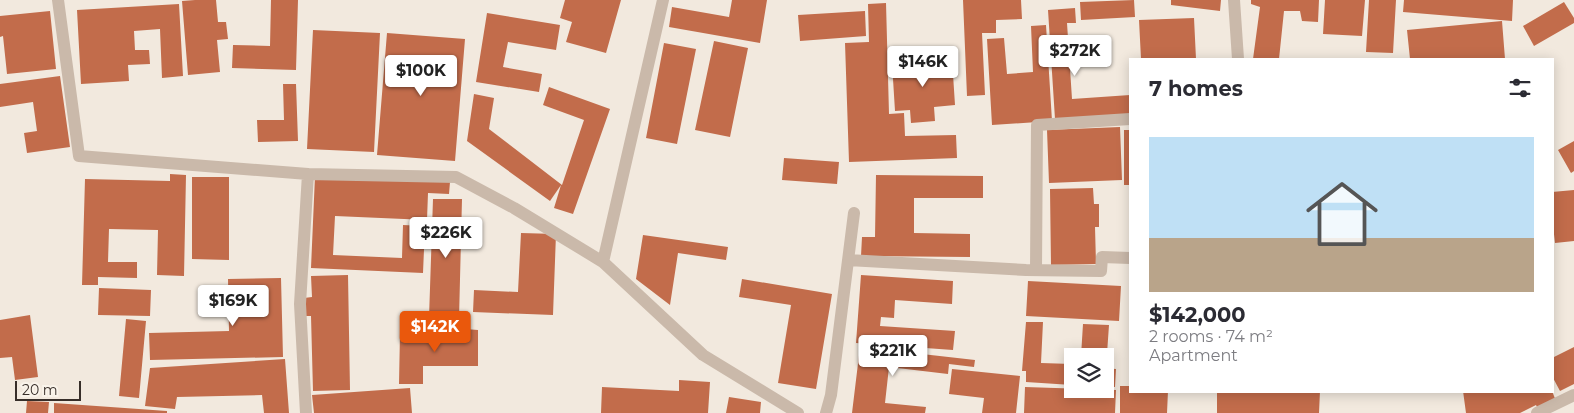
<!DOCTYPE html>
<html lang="en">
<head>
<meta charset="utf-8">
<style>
  :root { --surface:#fff; --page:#f7f7f7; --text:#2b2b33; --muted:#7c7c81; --accent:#ea580c }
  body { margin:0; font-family:Montserrat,sans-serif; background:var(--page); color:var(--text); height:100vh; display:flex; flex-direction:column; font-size:19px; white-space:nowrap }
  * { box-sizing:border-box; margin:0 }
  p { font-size:16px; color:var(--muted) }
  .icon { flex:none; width:28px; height:28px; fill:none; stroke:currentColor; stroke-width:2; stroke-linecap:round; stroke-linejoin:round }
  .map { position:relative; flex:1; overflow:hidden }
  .details { position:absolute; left:1129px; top:58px; width:425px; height:335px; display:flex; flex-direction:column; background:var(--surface); border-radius:0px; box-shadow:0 2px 12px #0003 }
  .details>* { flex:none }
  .buttons { position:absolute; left:1064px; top:348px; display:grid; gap:10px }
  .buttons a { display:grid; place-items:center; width:50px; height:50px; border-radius:0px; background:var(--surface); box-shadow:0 2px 12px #0003; font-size:25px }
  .scale { position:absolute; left:15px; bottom:12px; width:66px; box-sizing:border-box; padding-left:5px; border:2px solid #372e29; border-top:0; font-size:14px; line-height:18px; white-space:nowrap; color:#372e29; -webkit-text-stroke:4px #f9f3ea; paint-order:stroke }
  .price { position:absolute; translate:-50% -42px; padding:0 11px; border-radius:5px; background:#fff; color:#222; font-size:16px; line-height:32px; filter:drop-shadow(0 1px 2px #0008) }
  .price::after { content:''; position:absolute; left:50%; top:30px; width:15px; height:11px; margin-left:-8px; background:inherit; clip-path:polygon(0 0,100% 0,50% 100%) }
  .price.current { background:var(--accent); color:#fff }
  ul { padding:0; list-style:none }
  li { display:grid; align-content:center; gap:10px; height:265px; padding:0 20px }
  li span { display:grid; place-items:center; height:155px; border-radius:0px; color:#555 }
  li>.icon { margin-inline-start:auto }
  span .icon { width:90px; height:90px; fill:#fffc; stroke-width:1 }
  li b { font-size:21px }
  h2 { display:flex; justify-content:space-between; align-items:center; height:60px; padding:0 20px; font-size:21px }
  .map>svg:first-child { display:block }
  .building { fill:#c26c4b }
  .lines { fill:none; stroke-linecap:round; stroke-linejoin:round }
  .minor { stroke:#cab9aa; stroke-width:12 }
</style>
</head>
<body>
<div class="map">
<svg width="1574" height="413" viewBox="0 0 1574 413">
  <rect width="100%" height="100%" fill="#f2e9de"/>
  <path class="building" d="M195,0H216L218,22H226L228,39L217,40L220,72L188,75L182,1Z
    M271,0H298L296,70L232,68L233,45L270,46Z
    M565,0H621L606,53L566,42L572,22L560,18Z
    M732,0H767L760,43L669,27L672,7L729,17Z
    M963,0H1021L1022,19L996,20V33H982L985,95L967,96Z
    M1134,0L1135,17L1081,20L1080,2Z
    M1171,0H1221L1220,11L1171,5Z
    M1251,0H1319L1318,22L1302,21L1300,11H1284L1279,59H1253L1260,7L1251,4Z
    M1325,0H1365L1362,36L1323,34Z
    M1369,0H1396L1393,53L1366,52Z
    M1404,0H1513L1512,21L1403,12Z
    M1564,2L1574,18V23L1534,46L1523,26Z
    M886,3L889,114L904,113L905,136L956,135L957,158L849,162L845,43L869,42L868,4Z
    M179,4L183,76L162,78L160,29L134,31L135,50H149L150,64L128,65L129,81L81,84L77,10Z
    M1075,8L1076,23H1067L1072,99L1130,95V115L1055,119L1048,10Z
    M50,11L56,69L7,74L3,36L0,37V16Z
    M865,11L866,36L800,41L798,15Z
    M487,13L560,25L556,50L508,42L503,67L542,74L539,92L476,82Z
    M1194,18L1196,59H1141L1139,20Z
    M1502,21L1505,59H1410L1407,30Z
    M1046,25L1052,121L992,125L987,39L1004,38L1007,74L1033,72L1031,26Z
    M313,30L380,33L374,152L307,149Z
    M387,33L465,39L455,161L377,155Z
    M714,41L748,48L730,137L695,130Z
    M664,43L696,49L677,144L646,138Z
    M952,59L955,105L934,107L935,121L911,123L910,110L895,111L892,63Z
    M60,76L70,147L27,153L24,133L37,131L33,102L0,107V84Z
    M283,84H296L298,141L258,142L257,120H284Z
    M549,87L610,109L573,214L554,208L561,185L550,201L467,141L474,94L494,98L489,129L562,185L584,120L543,105Z
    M1120,127L1122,180L1049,183L1047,130Z
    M1124,130H1130V185H1124Z
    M1574,141V171L1571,173L1558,150Z
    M784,158L839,162L837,184L782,180Z
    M170,174L186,175L184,276L157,275L158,230L109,229L108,262H137V278L98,277V285H82L85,179L170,181Z
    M876,175L983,176V198H914V233L970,234V257L861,256L862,237H875Z
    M315,176L450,182L449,194L428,193L427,220L335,216L333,255L402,258L403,225L425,226L423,273L311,268Z
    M192,177H229V260L192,259Z
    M1093,188L1094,204H1099V227H1095L1096,264L1051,265L1050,189Z
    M1574,190V241L1555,243L1552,217V192Z
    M433,199H462L459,319L429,318Z
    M521,233L556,234L553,315L473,312L474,290L518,292Z
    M643,235L728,247L726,260L678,253L670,305L636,279Z
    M348,275L350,390L313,391L311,316H304V298L312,297L311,276Z
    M861,275L953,281L952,304L895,300L894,318L881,317L880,326L955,331L953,350L856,343Z
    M281,278L283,357L150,360L149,333L229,331L228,279Z
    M742,279L832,294L816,389L778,383L791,305L739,297Z
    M1028,281L1121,286L1119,321L1026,316Z
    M99,288L151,290L150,316L98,315Z
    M30,315L38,377L15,380L12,357L0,358V320Z
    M126,319L146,321L139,398L119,396Z
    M1026,322H1043L1041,363L1072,364V385L1026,382V371H1022Z
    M1083,324L1109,325L1106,368H1105V356H1081Z
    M465,329L478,330V366H423V384H399L400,333H465Z
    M860,347L975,360L974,367L949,364L948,374L889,367L885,403L926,407L925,413H852Z
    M1574,347V384L1560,391L1552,376V358Z
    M285,359L289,413H264L262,395L177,397L175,409L145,406L150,368Z
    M1105,368L1116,369L1115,387H1105Z
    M952,369L1020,376L1016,413H982L984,398L949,394Z
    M679,380L710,382L708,413H601L602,387L679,391Z
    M1120,386H1130V391H1168L1167,413H1120Z
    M1025,387L1116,390L1115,413H1024Z
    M410,388L412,413H314L312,395Z
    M1217,391H1320L1319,413H1217Z
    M1463,391H1552L1556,401L1538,409L1536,405L1520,413H1466Z
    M729,397L761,402L760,413H726Z
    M27,401L49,402L48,413H26Z
    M54,403L167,411V413H54Z"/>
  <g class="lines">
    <path class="minor" d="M58,0L79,156L308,174
      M1234,0L1238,59
      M848,260L1026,270L1101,271L1102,257L1130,258
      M603,262L663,0
      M1036,270L1037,125L1130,119
      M306,413L300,304L308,174L456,177L514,208L603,262L703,355L798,413
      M826,413L831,395L854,213
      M1537,413L1574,395"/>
  </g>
</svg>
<div class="buttons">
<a><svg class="icon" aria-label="layers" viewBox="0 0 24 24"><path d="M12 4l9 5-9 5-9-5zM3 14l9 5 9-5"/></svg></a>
</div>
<div class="scale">20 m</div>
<b class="price" style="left:1075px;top:77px">$272K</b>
<b class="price" style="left:923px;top:88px">$146K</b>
<b class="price" style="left:421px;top:97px">$100K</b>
<b class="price" style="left:446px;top:259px">$226K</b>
<b class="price" style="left:233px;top:327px">$169K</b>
<b class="price current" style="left:435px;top:353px">$142K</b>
<b class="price" style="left:893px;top:377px">$221K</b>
<section class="details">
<h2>7 homes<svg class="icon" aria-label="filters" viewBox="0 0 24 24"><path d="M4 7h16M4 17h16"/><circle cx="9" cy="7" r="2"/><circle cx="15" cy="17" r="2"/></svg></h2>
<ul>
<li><span style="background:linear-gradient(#bfe0f5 65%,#b9a48a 0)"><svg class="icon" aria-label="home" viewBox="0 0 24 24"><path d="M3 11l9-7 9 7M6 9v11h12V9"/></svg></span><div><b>$142,000</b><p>2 rooms · 74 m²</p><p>Apartment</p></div></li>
</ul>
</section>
</div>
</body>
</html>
